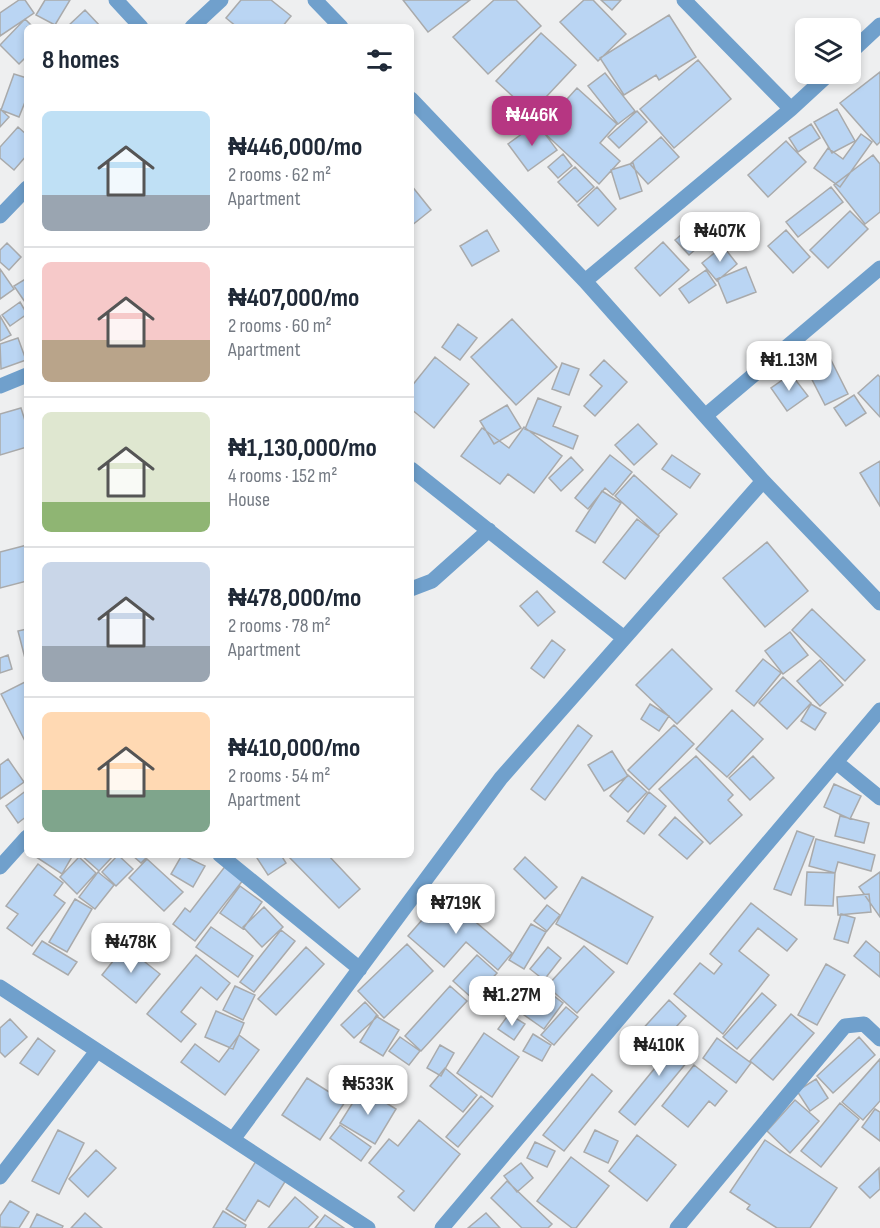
<!DOCTYPE html>
<html lang="en">
<head>
<meta charset="utf-8">
<style>
  :root { --surface:#fff; --page:#f6f6f7; --text:#1f2937; --muted:#747a83; --line:#e0e1e3; --accent:#b63682 }
  body { margin:0; font-family:"Sofia Sans Condensed",sans-serif; background:var(--page); color:var(--text); height:100vh; display:flex; flex-direction:column; font-size:22px; white-space:nowrap }
  * { box-sizing:border-box; margin:0 }
  p { font-size:20px; color:var(--muted) }
  .icon { flex:none; width:33px; height:33px; fill:none; stroke:currentColor; stroke-width:2; stroke-linecap:round; stroke-linejoin:round }
  .map { position:relative; flex:1; overflow:hidden }
  .panel { position:absolute; left:24px; top:24px; width:390px; height:834px; display:flex; flex-direction:column; background:var(--surface); border-radius:9px; box-shadow:0 3px 9px #0003 }
  .panel>* { flex:none }
  .tools { position:absolute; left:795px; top:18px; display:grid; gap:12px }
  .tools a { display:grid; place-items:center; width:66px; height:66px; border-radius:9px; background:var(--surface); box-shadow:0 3px 9px #0003; font-size:30px }
  .price { position:absolute; translate:-50% -51px; padding:0 14px; border-radius:12px; background:#fff; color:#222; font-size:20px; line-height:39px; filter:drop-shadow(0 2px 3px #0008) }
  .price::after { content:''; position:absolute; left:50%; top:36px; width:18px; height:14px; margin-left:-9px; background:inherit; clip-path:polygon(0 0,100% 0,50% 100%) }
  .price.current { background:var(--accent); color:#fff }
  ul { padding:0; list-style:none }
  li { display:flex; align-items:center; gap:18px; height:150px; padding:0 18px }
  li+li { border-top:2px solid var(--line) }
  li span { display:grid; place-items:center; flex:none; width:168px; height:120px; border-radius:9px; color:#555 }
  li>.icon { margin-inline-start:auto }
  span .icon { width:72px; height:72px; fill:#fffc; stroke-width:1 }
  li b { font-size:26px }
  h2 { display:flex; justify-content:space-between; align-items:center; height:72px; padding:0 18px; font-size:26px }
  .map>svg:first-child { display:block }
  .building { fill:#bad5f3; stroke:#a9aaab; stroke-width:1.5 }
  .lines { fill:none; stroke-linecap:round; stroke-linejoin:round }
  .minor { stroke:#70a0cc; stroke-width:15 }
</style>
</head>
<body>
<div class="map">
<svg width="880" height="1228" viewBox="0 0 880 1228">
  <rect width="100%" height="100%" fill="#eeeff0"/>
  <path class="building" d="M19,0H25L34,13L0,36V13Z
    M45,0H70L55,25L36,15Z
    M241,0H271L291,16L282,27H237L226,18Z
    M403,0H470L428,32Z
    M494,0H516L541,26L488,74L453,37Z
    M584,0H593L626,34L598,61L560,22Z
    M601,0H621L612,10Z
    M85,10L101,27H67Z
    M669,15L696,57L659,80L656,75L624,95L600,58Z
    M25,19L33,27H27V56L19,64L0,45Z
    M541,33L576,65L531,113L496,81Z
    M698,60L731,99L674,148L640,109Z
    M880,72V142L877,145L840,103Z
    M605,73L635,111L618,124L588,86Z
    M14,74L27,78V97L19,117L1,110Z
    M577,88L617,124L600,143L620,161L599,184L540,129Z
    M0,109L9,117L0,127Z
    M837,109L855,141L832,153L814,122Z
    M637,111L647,122L619,148L608,137Z
    M537,123L557,150L528,171L508,144Z
    M811,124L820,138L798,152L789,138Z
    M18,127L27,135V155L14,170L0,158V147Z
    M861,134L872,142L840,187L814,168L828,148L843,159Z
    M661,137L679,157L648,184L630,164Z
    M786,141L806,162L768,197L748,175Z
    M563,154L572,166L558,178L548,167Z
    M873,155L880,164V212L865,224L834,185Z
    M633,163L642,191L620,199L611,170Z
    M575,167L594,187L577,202L558,182Z
    M411,185L431,210L411,226Z
    M597,187L616,209L598,226L578,205Z
    M831,187L843,202L798,237L786,222Z
    M850,211L868,229L828,268L810,250Z
    M700,219L713,234L689,255L675,240Z
    M487,230L499,251L472,266L460,246Z
    M786,230L810,257L793,273L768,246Z
    M663,242L689,270L660,296L635,268Z
    M7,243L21,257L9,270L0,262V250Z
    M723,246L737,264L717,281L702,263Z
    M746,267L756,292L727,303L717,279Z
    M0,269L14,289L0,299Z
    M706,270L716,285L689,303L679,289Z
    M27,278V305L14,286Z
    M20,302L27,314L10,326L2,315Z
    M0,316L11,335L0,341Z
    M512,319L557,367L516,405L471,357Z
    M458,324L477,338L460,360L442,347Z
    M18,338L26,360L1,369L0,344Z
    M826,350L848,394L825,405L803,362Z
    M435,357L469,384L434,428L411,409V387Z
    M604,360L627,382L595,416L584,406L602,386L590,375Z
    M562,363L579,369L569,395L552,389Z
    M791,374L808,396L787,411L771,388Z
    M878,375L880,377V417L858,393Z
    M854,395L866,413L846,426L834,408Z
    M538,398L561,407L553,426L578,436L573,449L525,429Z
    M507,405L521,428L494,444L480,421Z
    M21,408L27,427V447L0,455V414Z
    M638,424L657,444L634,465L615,445Z
    M524,427L562,456L534,493L508,474L500,484L461,456L482,428L509,448Z
    M610,455L632,472L613,495L605,488L588,509L575,498Z
    M672,455L700,474L690,488L662,469Z
    M571,457L583,470L561,491L549,478Z
    M880,461V506L860,473Z
    M634,475L677,514L658,535L615,496Z
    M602,491L621,503L595,543L576,531Z
    M637,519L659,536L625,579L603,562Z
    M767,542L808,591L765,627L723,578Z
    M27,545V581L0,588V552Z
    M537,591L555,612L538,626L520,606Z
    M812,609L865,660L845,681L792,630Z
    M27,629V666L18,631Z
    M790,632L808,655L783,674L765,651Z
    M552,640L565,650L544,678L531,668Z
    M672,649L712,689L677,724L636,685Z
    M8,655L12,669L0,673V658Z
    M763,659L781,673L754,706L736,691Z
    M820,660L843,685L820,706L797,681Z
    M783,677L811,703L787,729L759,703Z
    M27,681V745L1,694Z
    M650,704L669,716L659,731L641,719Z
    M811,704L826,713L815,730L801,721Z
    M732,710L763,739L727,777L696,749Z
    M578,725L592,736L545,800L531,789Z
    M674,725L694,744L649,790L628,770Z
    M612,751L628,776L604,791L588,765Z
    M696,756L733,795L728,800L742,815L710,844L659,789Z
    M753,756L774,778L750,800L729,778Z
    M8,759L24,782L0,799V765Z
    M628,775L647,792L628,812L610,796Z
    M834,784L861,796L850,819L824,807Z
    M27,790V816L18,823L6,806Z
    M649,792L666,806L644,834L627,821Z
    M840,816L869,823L864,843L835,836Z
    M675,817L703,842L687,859L659,835Z
    M797,831L814,837L791,895L774,889Z
    M816,839L875,855L871,871L838,862L835,873L809,866Z
    M33,855H73L62,874Z
    M81,855H114L99,871Z
    M118,855L133,869L116,886L102,872Z
    M132,855H149L141,863Z
    M182,855L205,866L193,887L171,874Z
    M255,855H281L286,863L268,875Z
    M291,855H328L360,889L339,908L289,857Z
    M79,857L96,873L77,894L60,877Z
    M525,857L557,887L545,899L514,869Z
    M147,859L183,892L164,911L129,878Z
    M230,860L248,874L195,941L173,924L185,908L190,912Z
    M38,864L63,883L54,895L65,903L32,946L7,928L18,914L6,906Z
    M98,872L114,885L95,909L79,897Z
    M807,872L835,873L833,906L805,905Z
    M880,872V917L859,887Z
    M582,877L653,917L627,964L556,924Z
    M240,886L262,902L243,929L220,913Z
    M869,894L871,912L838,915L837,897Z
    M444,895L512,953L498,970L466,942L444,967L408,936Z
    M75,899L92,909L67,952L49,942Z
    M751,903L797,939L787,951L758,928L739,951L769,975L723,1034L674,994L700,963L714,974L722,964L710,954Z
    M547,905L560,915L547,931L534,921Z
    M264,907L283,927L262,947L243,927Z
    M841,914L855,918L848,943L834,939Z
    M531,924L546,932L524,969L509,960Z
    M211,927L253,956L238,977L196,947Z
    M281,930L295,941L254,992L240,982Z
    M42,941L77,962L68,975L33,954Z
    M866,941L880,953V977L854,956Z
    M407,944L433,971L384,1018L358,991Z
    M125,946L160,974L136,1003L102,975Z
    M584,946L614,972L577,1013L547,986Z
    M306,947L324,964L276,1015L258,999Z
    M548,947L561,958L544,980L530,969Z
    M196,955L230,983L217,1000L201,987L181,1012L196,1024L181,1042L147,1014Z
    M477,955L497,973L473,999L453,981Z
    M826,964L845,975L817,1025L798,1015Z
    M537,983L563,1003L544,1029L517,1010Z
    M235,986L255,995L243,1020L223,1010Z
    M450,986L467,1001L421,1051L405,1036Z
    M762,993L776,1005L737,1049L723,1037Z
    M669,1000L686,1016L646,1060L629,1044Z
    M365,1002L378,1016L354,1038L341,1025Z
    M566,1007L578,1017L554,1045L541,1035Z
    M216,1011L244,1023L233,1049L205,1037Z
    M509,1014L525,1024L514,1040L498,1029Z
    M791,1014L814,1033L773,1080L750,1061Z
    M376,1016L399,1030L383,1056L360,1042Z
    M10,1019L27,1037L5,1057L0,1052V1028Z
    M675,1032L697,1050L635,1125L619,1112L659,1063L653,1058Z
    M484,1033L519,1057L492,1097L457,1073Z
    M533,1034L551,1045L542,1061L523,1051Z
    M239,1035L259,1050L225,1095L181,1062L195,1044L219,1062Z
    M400,1037L420,1051L409,1065L389,1051Z
    M859,1037L875,1055L833,1093L817,1076Z
    M38,1038L55,1051L38,1075L20,1063Z
    M717,1038L751,1063L736,1083L703,1058Z
    M440,1045L454,1053L441,1076L427,1068Z
    M880,1059V1101L863,1120L842,1102Z
    M694,1065L727,1091L715,1106L709,1101L688,1127L662,1106Z
    M445,1068L477,1095L463,1112L430,1086Z
    M592,1074L612,1091L564,1151L543,1135Z
    M307,1078L345,1102L320,1140L282,1115Z
    M816,1079L828,1098L810,1111L797,1091Z
    M362,1088L396,1109L375,1144L340,1123Z
    M481,1096L493,1106L458,1147L446,1137Z
    M795,1100L819,1121L790,1153L767,1131Z
    M840,1103L859,1119L821,1167L801,1151Z
    M875,1109L880,1112V1141L862,1127Z
    M419,1120L460,1154L414,1211L398,1197L404,1191L369,1163L389,1139L398,1146Z
    M340,1125L371,1147L361,1161L330,1138Z
    M58,1130L84,1143L59,1194L32,1181Z
    M595,1130L618,1141L608,1163L584,1152Z
    M637,1135L676,1165L647,1201L609,1171Z
    M765,1140L837,1188L810,1228H777L747,1209L750,1205L730,1192Z
    M535,1142L555,1151L547,1167L527,1158Z
    M96,1150L116,1168L88,1197L69,1179Z
    M571,1157L609,1186L576,1228H572L537,1201Z
    M258,1158L288,1177L269,1207L258,1200L245,1221L226,1209Z
    M521,1163L533,1178L517,1192L504,1176Z
    M879,1168L880,1189L870,1198L859,1187Z
    M507,1181L552,1224L548,1228H522L491,1198Z
    M295,1197L318,1217L308,1228H268Z
    M10,1201L29,1212L19,1228L0,1227V1216Z
    M223,1211L246,1225L245,1228H213Z
    M85,1213L102,1228H71Z
    M486,1213L500,1228H468Z
    M37,1214L63,1226L62,1228H30Z
    M325,1215L344,1228H315Z"/>
  <g class="lines">
    <path class="minor" d="M116,0L141,27
      M315,0L341,27
      M684,0L791,109
      M192,27L221,0
      M850,53L880,25
      M411,99L585,281L763,481L880,603
      M0,216L27,188
      M585,281L791,109L829,74
      M0,386L27,375
      M705,416L880,268
      M411,469L624,638
      M411,589L432,581L489,530
      M836,762L880,798
      M220,855L360,969
      M0,867L27,837
      M0,987L368,1228
      M234,1138L501,778L763,481
      M0,1177L97,1051
      M442,1228L880,710
      M677,1228L845,1026L864,1024L880,1039"/>
  </g>
</svg>
<div class="tools">
<a><svg class="icon" aria-label="layers" viewBox="0 0 24 24"><path d="M12 4l9 5-9 5-9-5zM3 14l9 5 9-5"/></svg></a>
</div>
<b class="price current" style="left:532px;top:147px">₦446K</b>
<b class="price" style="left:720px;top:263px">₦407K</b>
<b class="price" style="left:789px;top:392px">₦1.13M</b>
<b class="price" style="left:456px;top:935px">₦719K</b>
<b class="price" style="left:131px;top:974px">₦478K</b>
<b class="price" style="left:512px;top:1027px">₦1.27M</b>
<b class="price" style="left:659px;top:1077px">₦410K</b>
<b class="price" style="left:368px;top:1116px">₦533K</b>
<section class="panel">
<h2>8 homes<svg class="icon" aria-label="filters" viewBox="0 0 24 24"><path d="M4 7h16M4 17h16"/><circle cx="9" cy="7" r="2"/><circle cx="15" cy="17" r="2"/></svg></h2>
<ul>
<li><span style="background:linear-gradient(#bfe0f5 70%,#9aa5b1 0)"><svg class="icon" aria-label="home" viewBox="0 0 24 24"><path d="M3 11l9-7 9 7M6 9v11h12V9"/></svg></span><div><b>₦446,000/mo</b><p>2 rooms · 62 m²</p><p>Apartment</p></div></li>
<li><span style="background:linear-gradient(#f6c9c9 65%,#b9a48a 0)"><svg class="icon" aria-label="home" viewBox="0 0 24 24"><path d="M3 11l9-7 9 7M6 9v11h12V9"/></svg></span><div><b>₦407,000/mo</b><p>2 rooms · 60 m²</p><p>Apartment</p></div></li>
<li><span style="background:linear-gradient(#dfe7d0 75%,#8fb573 0)"><svg class="icon" aria-label="home" viewBox="0 0 24 24"><path d="M3 11l9-7 9 7M6 9v11h12V9"/></svg></span><div><b>₦1,130,000/mo</b><p>4 rooms · 152 m²</p><p>House</p></div></li>
<li><span style="background:linear-gradient(#c9d6e8 70%,#9aa5b1 0)"><svg class="icon" aria-label="home" viewBox="0 0 24 24"><path d="M3 11l9-7 9 7M6 9v11h12V9"/></svg></span><div><b>₦478,000/mo</b><p>2 rooms · 78 m²</p><p>Apartment</p></div></li>
<li><span style="background:linear-gradient(#ffd9b3 65%,#7fa58c 0)"><svg class="icon" aria-label="home" viewBox="0 0 24 24"><path d="M3 11l9-7 9 7M6 9v11h12V9"/></svg></span><div><b>₦410,000/mo</b><p>2 rooms · 54 m²</p><p>Apartment</p></div></li>
</ul>
</section>
</div>
</body>
</html>
